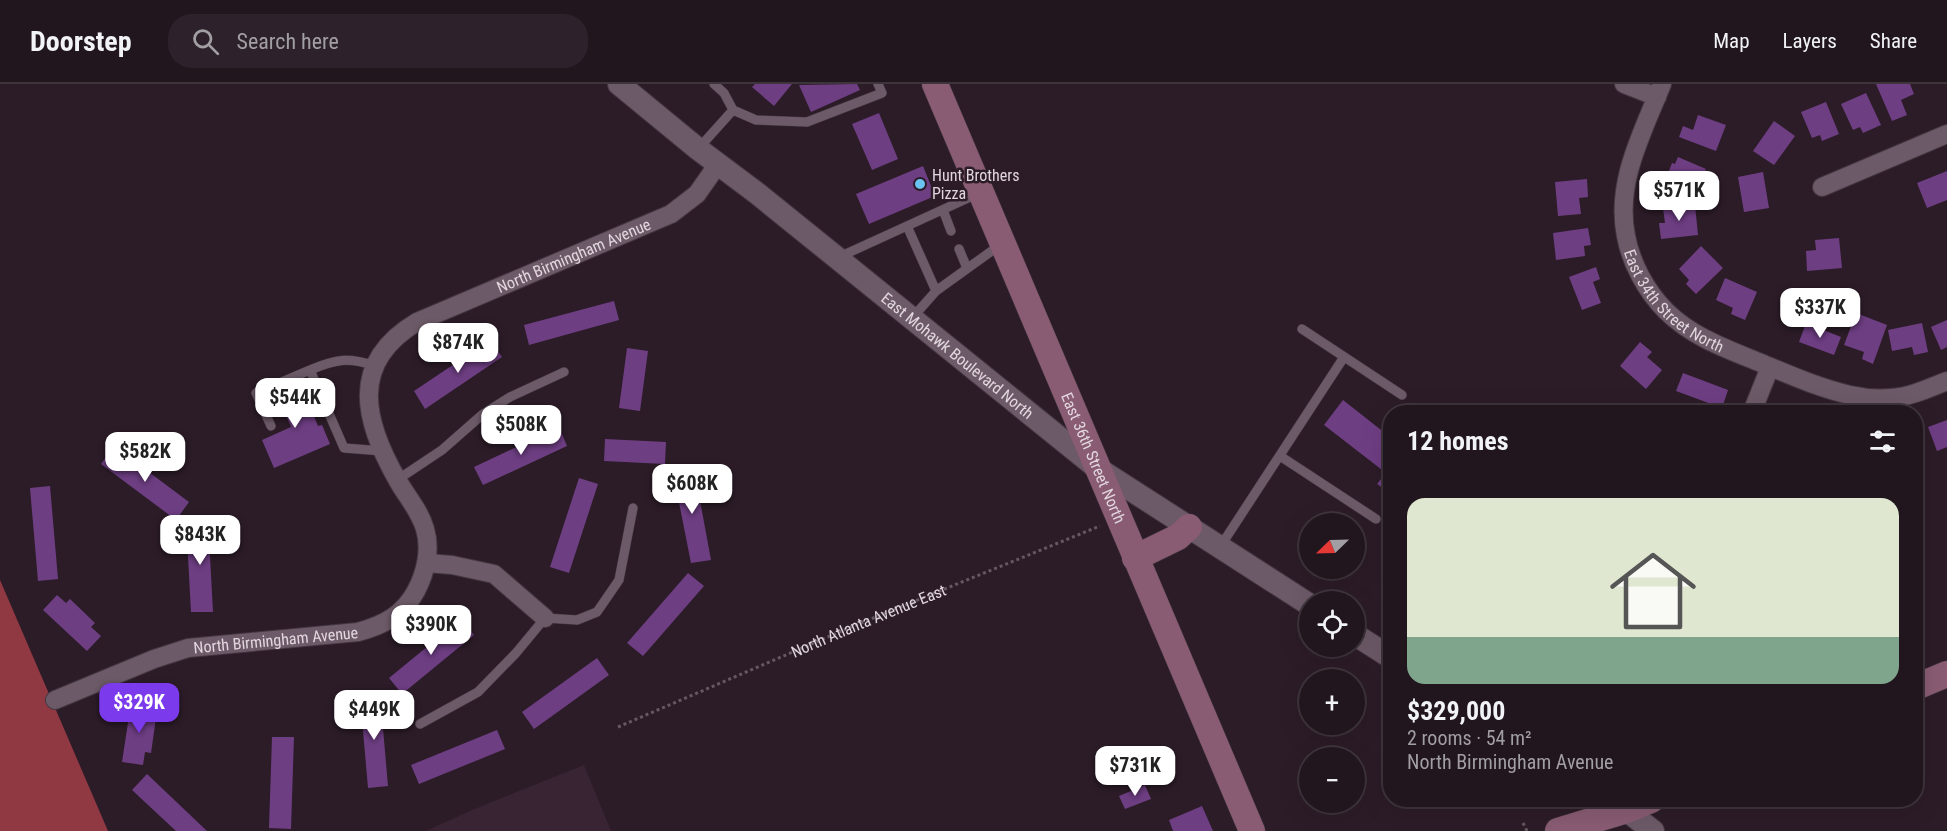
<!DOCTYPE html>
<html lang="en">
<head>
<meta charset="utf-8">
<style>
  :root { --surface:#21151e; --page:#2d222b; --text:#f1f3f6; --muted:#a29fa4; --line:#3e343c; --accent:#7c3aed }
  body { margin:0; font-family:"Roboto Condensed",sans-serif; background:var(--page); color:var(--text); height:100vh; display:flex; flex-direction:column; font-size:22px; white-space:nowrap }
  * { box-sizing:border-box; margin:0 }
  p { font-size:20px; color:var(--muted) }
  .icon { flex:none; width:33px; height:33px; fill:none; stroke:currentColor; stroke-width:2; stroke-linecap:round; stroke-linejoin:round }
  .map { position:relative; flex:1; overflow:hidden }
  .drawer { position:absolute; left:1383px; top:321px; width:540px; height:402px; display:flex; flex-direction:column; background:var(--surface); border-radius:24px; box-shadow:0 6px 24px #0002,0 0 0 2px var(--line) }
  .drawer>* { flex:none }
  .needle { width:39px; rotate:247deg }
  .buttons { position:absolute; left:1299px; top:429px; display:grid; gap:12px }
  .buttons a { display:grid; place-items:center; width:66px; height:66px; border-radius:50%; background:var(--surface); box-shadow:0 6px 24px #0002,0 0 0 2px var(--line); font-size:30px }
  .price { position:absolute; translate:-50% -51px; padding:0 14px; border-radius:12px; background:#fff; color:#222; font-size:20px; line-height:39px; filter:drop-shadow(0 2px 3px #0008) }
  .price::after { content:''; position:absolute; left:50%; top:36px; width:18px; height:14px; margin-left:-9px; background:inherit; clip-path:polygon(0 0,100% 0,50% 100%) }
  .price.active { background:var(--accent); color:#fff }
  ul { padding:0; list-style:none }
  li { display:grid; align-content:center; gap:12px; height:318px; padding:0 24px }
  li+li { border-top:2px solid var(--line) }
  li span { display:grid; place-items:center; height:186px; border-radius:18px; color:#555 }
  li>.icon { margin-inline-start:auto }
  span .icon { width:108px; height:108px; fill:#fffc; stroke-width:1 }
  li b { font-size:26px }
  h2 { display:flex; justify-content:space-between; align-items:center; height:72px; padding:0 24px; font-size:26px }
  header { display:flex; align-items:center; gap:36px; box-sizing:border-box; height:84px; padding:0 30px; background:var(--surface); border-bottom:2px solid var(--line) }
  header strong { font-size:28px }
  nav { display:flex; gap:33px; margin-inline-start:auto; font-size:21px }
  .search { width:420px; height:54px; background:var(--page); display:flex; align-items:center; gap:15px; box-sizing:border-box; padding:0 21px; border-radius:24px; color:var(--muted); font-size:22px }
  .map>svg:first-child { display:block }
  .built { fill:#392434 }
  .forest { fill:#913943 }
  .building { fill:#6e3e83 }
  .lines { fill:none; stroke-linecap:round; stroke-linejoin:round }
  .service-casing { stroke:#453842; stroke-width:10 }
  .minor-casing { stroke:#453842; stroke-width:20 }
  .tertiary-casing { stroke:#453842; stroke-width:24 }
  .secondary-casing { stroke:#453842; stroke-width:27 }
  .path { stroke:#665862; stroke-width:3; stroke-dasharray:3 3; stroke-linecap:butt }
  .service { stroke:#6d5a68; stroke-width:9 }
  .minor { stroke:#6d5a68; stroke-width:18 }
  .tertiary { stroke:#6d5a68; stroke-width:22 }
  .secondary { stroke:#895c73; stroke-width:26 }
  .poi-dot { fill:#6ac3f1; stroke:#2c1c28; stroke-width:2 }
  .labels { text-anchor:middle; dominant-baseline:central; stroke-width:5; stroke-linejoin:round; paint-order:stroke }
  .poi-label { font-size:16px; fill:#e2d7df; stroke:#2c1c28; text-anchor:start }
  .street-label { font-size:16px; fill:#e2d7df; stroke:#2c1c28 }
</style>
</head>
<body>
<header>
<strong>Doorstep</strong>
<div class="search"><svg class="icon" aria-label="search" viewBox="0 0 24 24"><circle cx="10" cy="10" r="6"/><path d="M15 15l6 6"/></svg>Search here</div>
<nav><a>Map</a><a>Layers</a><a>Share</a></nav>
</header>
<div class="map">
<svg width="1947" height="747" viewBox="0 0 1947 747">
  <rect width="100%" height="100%" fill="#2c1c28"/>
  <path class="built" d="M584,681L611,747H426L472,726Z"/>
  <path class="forest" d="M0,496L108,747H0Z"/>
  <path class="building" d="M755,0H792L774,22L752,3Z
    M857,0L860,6L811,28L799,1Z
    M1876,0H1910L1914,10L1901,16L1907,31L1892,37Z
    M1866,9L1881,41L1863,49L1860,43L1853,46L1841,20Z
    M1826,18L1839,50L1822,57L1820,51L1812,54L1801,28Z
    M879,29L898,75L872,86L852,40Z
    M1698,31L1726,41L1716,67L1679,53L1683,42L1693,46Z
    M1774,37L1795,52L1774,81L1753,67Z
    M1678,73L1706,85L1695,111L1665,97L1672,79L1675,80Z
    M923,82L935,112L869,140L856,110Z
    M1947,87V116L1927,124L1917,99Z
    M1763,88L1769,124L1744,128L1738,93Z
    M1587,95L1588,113L1579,114L1581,130L1558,132L1555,98Z
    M1695,121L1698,151L1661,155L1659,139H1665L1663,124Z
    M1588,144L1591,161L1584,162L1585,172L1556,176L1553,149Z
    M1839,154L1842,184L1807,187L1806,167L1816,166L1815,156Z
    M1701,162L1723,184L1696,210L1686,200L1689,196L1679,185Z
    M1596,183L1600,195L1593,198L1601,219L1582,226L1569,193Z
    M1725,194L1757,208L1745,236L1731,230L1733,224L1716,216Z
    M614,217L619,236L529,261L524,241Z
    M1856,229L1887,241L1873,280L1862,275L1864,268L1844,261Z
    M1947,236V263L1941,266L1931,243Z
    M1806,239L1841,253L1834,271L1799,258Z
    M1922,239L1928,268L1914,271L1912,263L1892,267L1888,246Z
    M490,256L502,273L425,325L414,307Z
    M1640,258L1652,268L1647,273L1662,286L1646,305L1620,282Z
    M627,264L648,267L640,327L619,324Z
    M1683,289L1728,306L1722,324L1676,307Z
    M300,298L318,342L322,341L330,360L274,384L262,356L291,343L276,308Z
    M1343,316L1390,353V421L1384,416L1389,408L1377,400L1386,389L1324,341Z
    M1947,336V363L1937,367L1928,343Z
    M559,343L567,362L483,401L474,383Z
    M1916,350H1920L1922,378H1916Z
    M605,355L666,358L665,380L604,377Z
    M114,362L189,418L176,436L101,380Z
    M694,384L711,476L691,479L673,388Z
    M579,394L598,400L569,489L550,483Z
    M50,402L58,495L38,497L30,404Z
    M208,435L213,528H191L186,436Z
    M688,489L704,502L643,572L627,559Z
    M57,511L66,519L70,515L95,539L91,543L101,552L87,567L43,526Z
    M461,535L474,551L402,610L389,594Z
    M597,574L609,591L534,645L522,628Z
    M380,610L388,702L368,704L360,612Z
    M131,619L152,622L150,633L156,634L151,669L145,668L143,681L122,678Z
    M497,646L505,665L419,700L411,681Z
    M272,653H294L291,745L269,744Z
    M147,690L207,747H176L132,706Z
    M1145,701L1151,715L1125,725L1119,712Z
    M1202,722L1213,747H1173L1169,736Z"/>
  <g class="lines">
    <defs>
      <path id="service" d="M733,26L756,36L807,38L882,9L878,0
        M698,65L733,26L724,9L714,0
        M943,126L951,147
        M959,165L967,184
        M839,173L907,142
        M936,207L1000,161
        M913,233L936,207L907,142L979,109
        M1302,245L1402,311
        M375,282C348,273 336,275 310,286L344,364L383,367
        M271,342L256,309L310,286
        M1280,372L1376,435
        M397,396L442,366L483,330L510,313L564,288
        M1220,463L1344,273
        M420,640L478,608L516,569L545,534L577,536L597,528L619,496L633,424"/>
      <g id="minor">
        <path d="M1624,0L1657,13"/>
        <path id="s2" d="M1662,0C1643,48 1615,98 1626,152C1631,179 1646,207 1666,227C1692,253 1727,265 1761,279C1790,291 1819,304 1850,311C1863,314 1878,315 1891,314C1910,313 1929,304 1947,297"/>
        <path d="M1822,103L1947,50"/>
        <path d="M1752,328L1770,283"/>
        <path d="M427,479L452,481L494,490L545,534"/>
        <path id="s3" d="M55,616L154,575L188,564L358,548C384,541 403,531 416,507C426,488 431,465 425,445C420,427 407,413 398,397C364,338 348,279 417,238L671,130L697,110L718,80"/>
      </g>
      <g id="tertiary">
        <path id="s4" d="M619,0L698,65L758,110L1097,384L1310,521"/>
        <path d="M1354,550L1390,573"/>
        <path d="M1613,716L1653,747"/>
      </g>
      <g id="secondary">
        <path id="s5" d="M935,0L1252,747"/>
        <path d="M1135,474L1178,453L1189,443"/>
        <path d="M1916,603L1947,590"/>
        <path d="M1558,747L1627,726L1651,716"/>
      </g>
    </defs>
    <use href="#service" class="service-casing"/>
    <use href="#minor" class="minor-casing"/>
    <use href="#tertiary" class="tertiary-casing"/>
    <use href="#secondary" class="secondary-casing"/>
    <g class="path">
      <path id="s1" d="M618,643L851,543L1100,442"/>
      <path d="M1523,739L1527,747"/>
    </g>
    <use href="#service" class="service"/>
    <use href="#minor" class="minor"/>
    <use href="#tertiary" class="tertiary"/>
    <use href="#secondary" class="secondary"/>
  </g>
  <circle class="poi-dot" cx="920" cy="100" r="6"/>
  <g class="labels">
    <g class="poi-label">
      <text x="932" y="91">Hunt Brothers<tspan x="932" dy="18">Pizza</tspan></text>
    </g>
    <g class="street-label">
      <text stroke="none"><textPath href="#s3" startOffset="860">North Birmingham Avenue</textPath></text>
      <text stroke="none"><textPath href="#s2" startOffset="243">East 34th Street North</textPath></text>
      <text stroke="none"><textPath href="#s4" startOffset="434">East Mohawk Boulevard North</textPath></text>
      <text stroke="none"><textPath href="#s5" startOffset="406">East 36th Street North</textPath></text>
      <text stroke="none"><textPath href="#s1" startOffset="272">North Atlanta Avenue East</textPath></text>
      <text stroke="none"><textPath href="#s3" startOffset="231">North Birmingham Avenue</textPath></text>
    </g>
  </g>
</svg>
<div class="buttons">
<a><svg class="needle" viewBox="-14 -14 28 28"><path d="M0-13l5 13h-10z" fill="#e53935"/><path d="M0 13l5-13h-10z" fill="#a29fa4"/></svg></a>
<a><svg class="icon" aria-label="locate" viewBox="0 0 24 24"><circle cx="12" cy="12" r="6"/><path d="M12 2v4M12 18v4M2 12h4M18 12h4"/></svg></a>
<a>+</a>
<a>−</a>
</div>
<b class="price" style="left:1679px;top:138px">$571K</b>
<b class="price" style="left:1820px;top:255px">$337K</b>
<b class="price" style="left:458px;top:290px">$874K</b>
<b class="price" style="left:295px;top:345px">$544K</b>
<b class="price" style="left:521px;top:372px">$508K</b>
<b class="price" style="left:145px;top:399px">$582K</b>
<b class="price" style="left:692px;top:431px">$608K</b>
<b class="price" style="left:200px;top:482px">$843K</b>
<b class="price" style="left:431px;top:572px">$390K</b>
<b class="price active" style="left:139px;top:650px">$329K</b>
<b class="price" style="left:374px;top:657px">$449K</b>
<b class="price" style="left:1135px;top:713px">$731K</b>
<section class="drawer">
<h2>12 homes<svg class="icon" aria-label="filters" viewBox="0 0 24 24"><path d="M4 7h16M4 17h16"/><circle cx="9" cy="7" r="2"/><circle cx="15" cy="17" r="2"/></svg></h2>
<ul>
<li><span style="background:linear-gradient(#dfe7d0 75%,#7fa58c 0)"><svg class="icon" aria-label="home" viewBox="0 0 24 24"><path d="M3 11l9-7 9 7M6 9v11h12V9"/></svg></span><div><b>$329,000</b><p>2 rooms · 54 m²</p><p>North Birmingham Avenue</p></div></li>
</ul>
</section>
</div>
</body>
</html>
